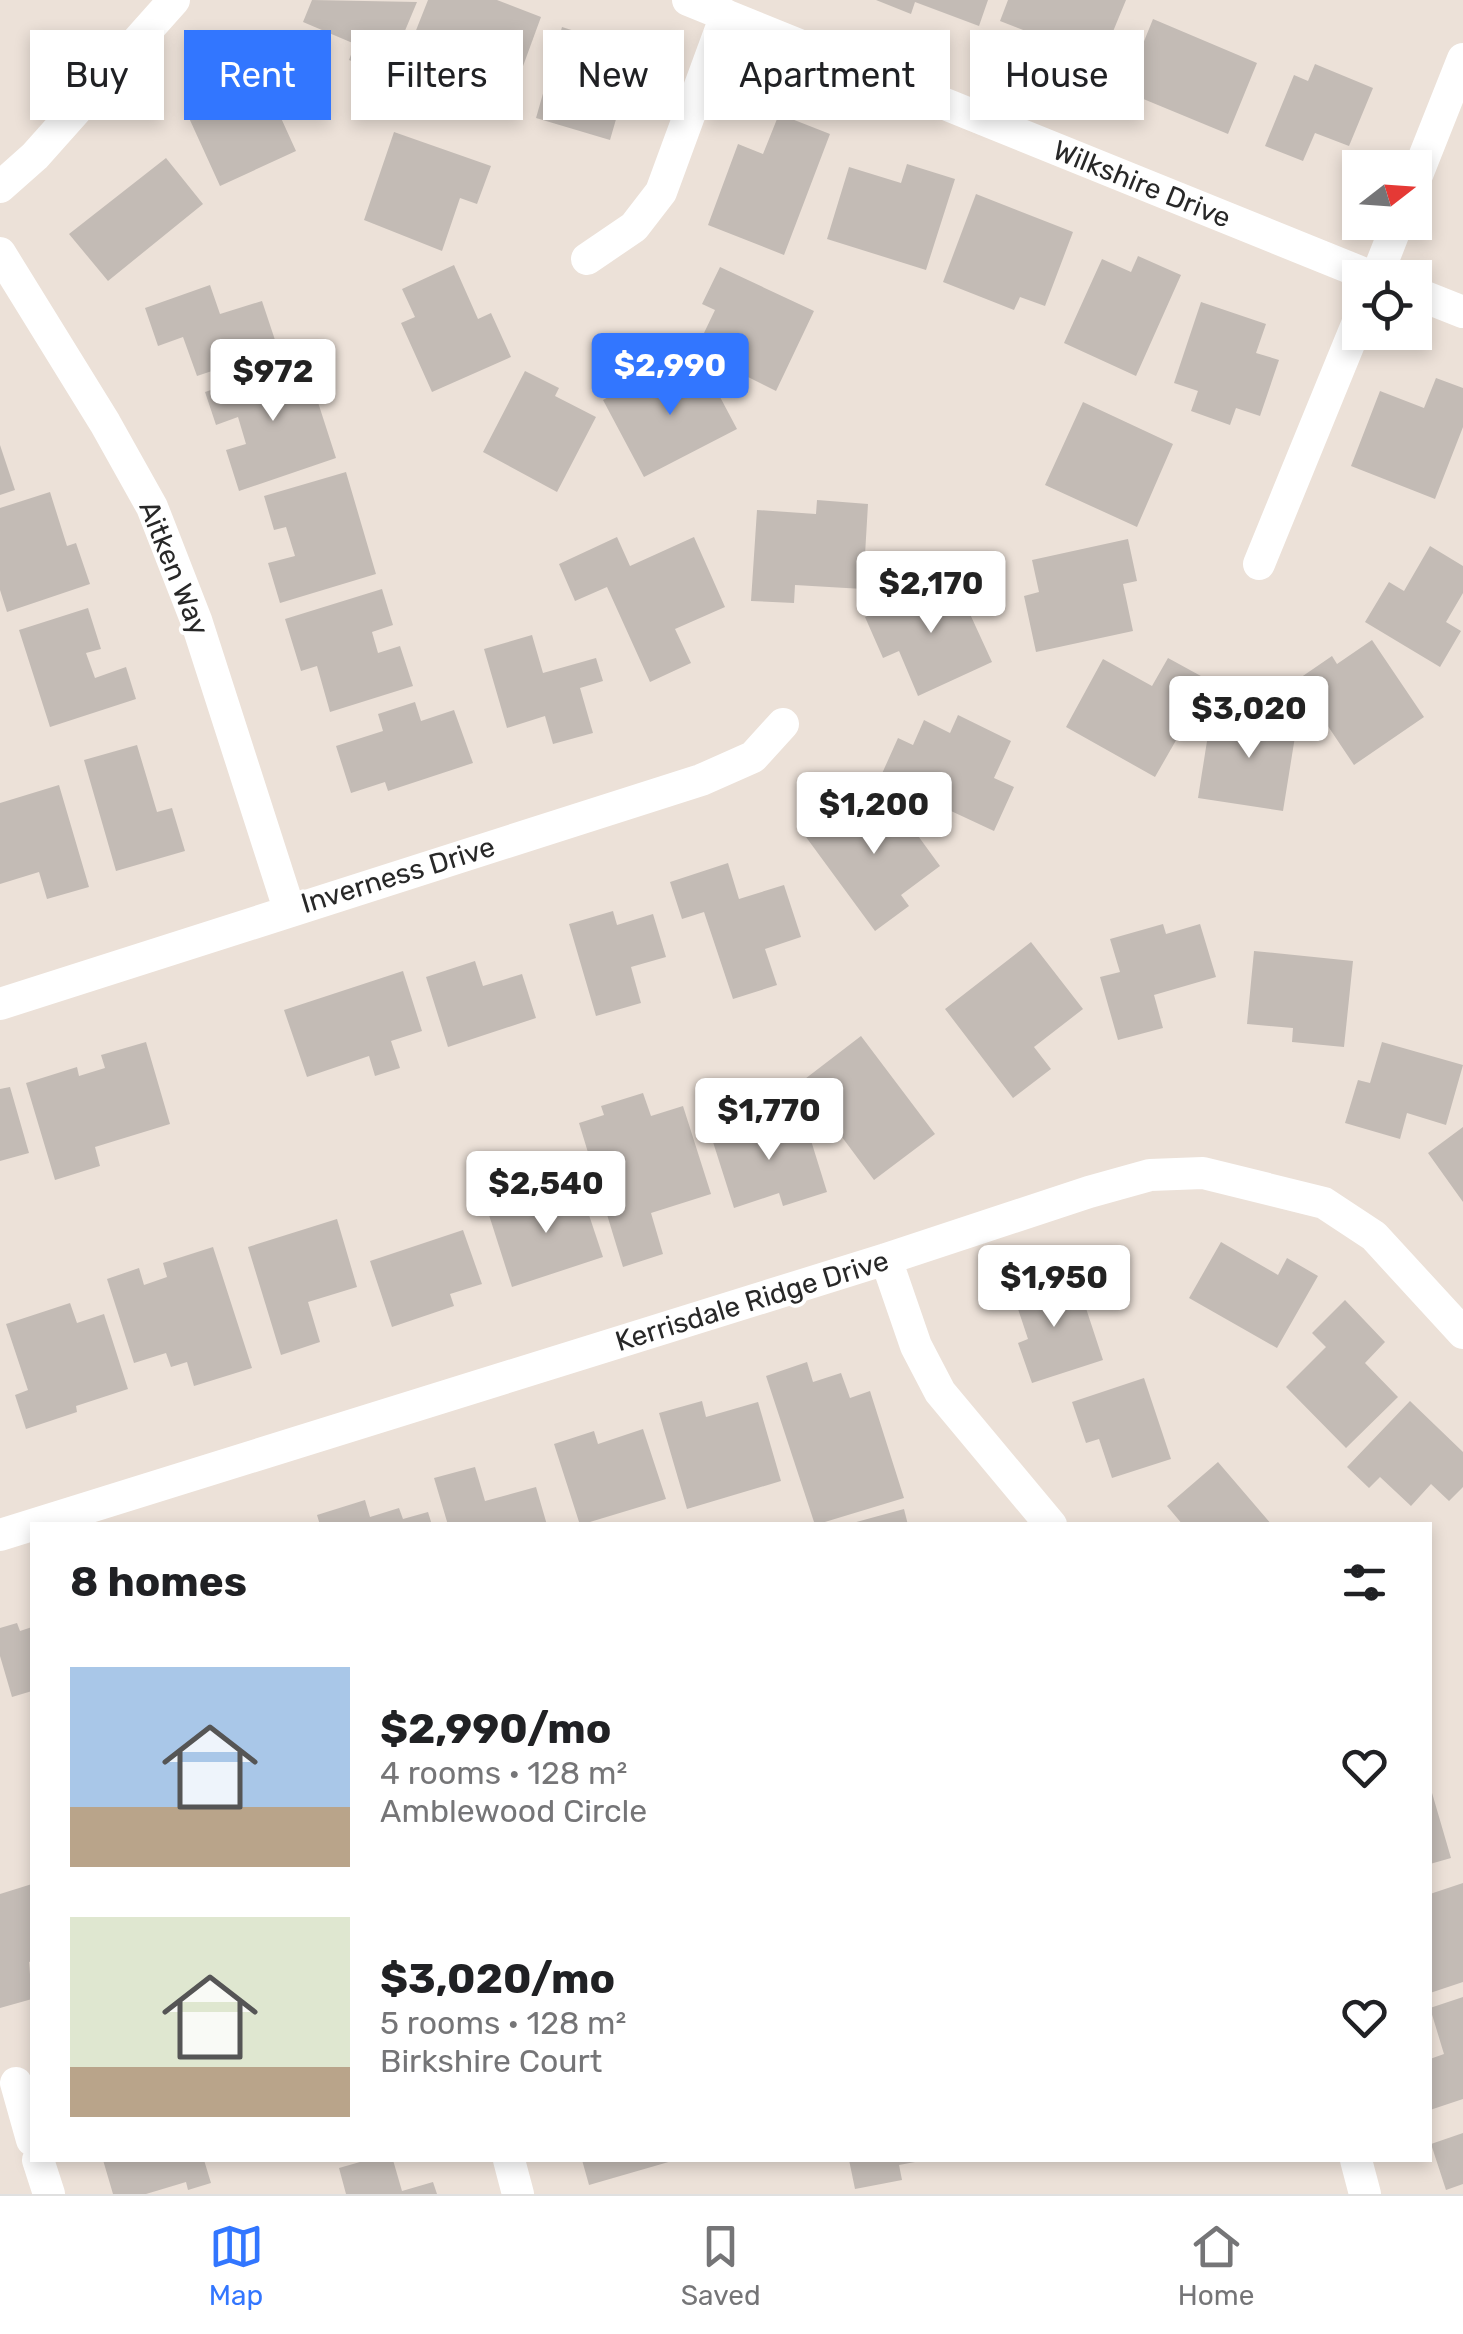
<!DOCTYPE html>
<html lang="en">
<head>
<meta charset="utf-8">
<style>
  :root { --surface:#fff; --page:#f6f6f6; --text:#202124; --muted:#757577; --line:#e0e0e0; --accent:#3276ff }
  body { margin:0; font-family:Rubik,sans-serif; background:var(--page); color:var(--text); height:100vh; display:flex; flex-direction:column; font-size:38px; white-space:nowrap }
  * { box-sizing:border-box; margin:0 }
  p { font-size:32px; color:var(--muted) }
  .icon { flex:none; width:55px; height:55px; fill:none; stroke:currentColor; stroke-width:2; stroke-linecap:round; stroke-linejoin:round }
  .map { position:relative; flex:1; overflow:hidden }
  .panel { position:absolute; left:30px; top:1522px; width:1402px; height:640px; display:flex; flex-direction:column; background:var(--surface); border-radius:0px; box-shadow:0 5px 15px #0003 }
  .panel>* { flex:none }
  .hud { position:absolute; left:30px; top:30px; width:1405px; height:90px; display:flex; gap:20px }
  .needle { width:65px; rotate:73deg }
  .tools { position:absolute; left:1342px; top:150px; display:grid; gap:20px }
  .tools a { display:grid; place-items:center; width:90px; height:90px; border-radius:0px; background:var(--surface); box-shadow:0 5px 15px #0003; font-size:50px }
  .price { position:absolute; translate:-50% -85px; padding:0 22px; border-radius:10px; background:#fff; color:#222; font-size:32px; line-height:65px; filter:drop-shadow(0 2px 5px #0008) }
  .price::after { content:''; position:absolute; left:50%; top:60px; width:30px; height:22px; margin-left:-15px; background:inherit; clip-path:polygon(0 0,100% 0,50% 100%) }
  .price.current { background:var(--accent); color:#fff }
  ul { padding:0; list-style:none }
  li { display:flex; align-items:center; gap:30px; height:250px; padding:0 40px }
  li span { display:grid; place-items:center; flex:none; width:280px; height:200px; border-radius:0px; color:#555 }
  li>.icon { margin-inline-start:auto }
  span .icon { width:120px; height:120px; fill:#fffc; stroke-width:1 }
  li b { font-size:42px }
  h2 { display:flex; justify-content:space-between; align-items:center; height:120px; padding:0 40px; font-size:42px }
  .tag { padding:0 35px; border-radius:0px; background:var(--surface); box-shadow:0 5px 15px #0003; font-size:35px; line-height:90px }
  .tag.current { background:var(--accent); color:#fff }
  .tab-bar { display:flex; justify-content:space-around; align-items:center; height:140px; border-top:2px solid var(--line); background:var(--surface); font-size:28px; color:var(--muted) }
  .tab-bar a { display:grid; justify-items:center; gap:5px }
  .tab-bar .current { color:var(--accent) }
  .map>svg:first-child { display:block }
  .building { fill:#c3bbb5 }
  .lines { fill:none; stroke-linecap:round; stroke-linejoin:round }
  .minor { stroke:#fff; stroke-width:32 }
  .labels { text-anchor:middle; dominant-baseline:central; stroke-width:8; stroke-linejoin:round; paint-order:stroke }
  .street-label { font-size:28px; fill:#282828; stroke:#fff }
</style>
</head>
<body>
<div class="map">
<svg width="1463" height="2194" viewBox="0 0 1463 2194">
  <rect width="100%" height="100%" fill="#ece1d8"/>
  <path class="building" d="M312,0L417,2L386,76L349,60L355,44L303,22Z
    M428,0H497L541,17L515,88L409,48Z
    M876,0H988L979,26L915,2L911,14Z
    M1008,0H1126L1093,80L1054,65L1062,45L1000,21Z
    M1153,19L1257,63L1228,134L1124,91Z
    M562,27L609,42L602,63L630,71L610,140L536,118Z
    M262,36L281,78L266,85L296,151L220,186L184,107L211,95L214,100L236,89L220,54Z
    M1315,64L1373,88L1349,146L1315,133L1303,161L1265,146L1294,75L1308,81Z
    M779,114L830,134L784,255L708,225L738,144L763,154Z
    M394,132L491,166L477,204L460,198L442,251L364,220Z
    M166,158L203,204L108,281L69,234Z
    M907,164L955,179L926,270L827,239L849,167L901,183Z
    M976,194L1073,232L1045,306L1020,297L1014,310L943,282Z
    M1138,256L1181,275L1136,376L1064,343L1102,259L1131,272Z
    M454,265L478,319L491,313L511,357L432,392L401,323L415,317L402,289Z
    M720,267L814,311L776,391L720,363L729,345L704,333L715,310L702,304Z
    M210,285L220,314L262,301L278,349L197,376L183,337L158,346L145,308Z
    M1201,302L1266,324L1256,353L1279,360L1260,416L1236,408L1230,425L1191,411L1198,391L1174,383Z
    M304,359L336,458L239,491L226,450L246,444L238,417L216,425L205,392Z
    M701,361L737,429L644,477L603,400L639,380L645,391Z
    M525,371L559,388L555,396L596,417L557,492L483,452Z
    M1436,378L1463,388V427L1435,499L1351,466L1380,391L1424,408Z
    M1083,402L1173,444L1137,527L1045,485Z
    M0,445L15,490L0,495Z
    M346,472L376,574L280,603L268,563L295,556L286,527L274,530L264,496Z
    M50,492L67,546L76,543L90,584L7,612L0,590V508Z
    M817,500L868,504L863,589L795,585L794,603L751,601L757,510L816,514Z
    M617,537L630,566L694,537L725,607L675,629L691,663L650,682L607,587L575,601L559,564Z
    M1128,539L1137,581L1123,584L1133,631L1036,652L1024,596L1039,592L1032,560Z
    M1430,546L1463,566V593L1446,622L1461,631L1440,667L1365,622L1389,582L1404,591Z
    M953,577L992,662L918,696L899,651L883,658L865,617Z
    M382,589L393,625L372,632L378,653L400,646L413,686L330,712L317,666L301,671L285,619Z
    M88,608L101,649L86,653L95,678L126,667L136,699L50,727L19,630Z
    M532,635L543,673L596,658L603,681L580,688L593,733L553,744L545,716L507,728L484,649Z
    M1372,640L1424,717L1354,765L1297,680L1332,656L1337,664Z
    M1168,658L1210,681L1155,777L1066,727L1103,659L1152,686Z
    M415,702L421,721L454,710L473,763L388,791L385,782L351,793L336,746L383,731L378,714Z
    M1255,711L1298,718L1283,811L1198,798L1211,716L1253,723Z
    M958,715L1011,741L994,778L1014,787L994,831L880,778L898,738L913,745L924,720L950,733Z
    M137,745L157,812L172,808L185,851L116,871L84,760Z
    M59,785L89,887L47,899L39,872L0,884V803Z
    M884,789L940,866L901,895L909,906L875,931L806,837L840,812L845,818Z
    M728,863L739,899L784,885L801,937L765,949L777,985L733,999L704,912L682,919L670,882Z
    M613,911L617,925L653,914L666,957L631,967L641,1003L596,1016L569,924Z
    M1163,924L1166,934L1200,924L1216,977L1154,995L1163,1028L1118,1040L1100,977L1120,972L1110,939Z
    M1031,942L1083,1009L1034,1047L1051,1069L1013,1098L945,1009Z
    M1254,951L1353,961L1344,1047L1292,1042L1293,1028L1247,1024Z
    M475,961L483,986L522,974L536,1018L448,1047L426,977Z
    M403,971L422,1031L391,1041L400,1068L375,1076L369,1056L307,1077L284,1010Z
    M861,1036L935,1134L874,1180L801,1082Z
    M146,1042L170,1124L95,1147L100,1166L55,1180L26,1083L77,1067L79,1076L105,1068L101,1055Z
    M1382,1042L1463,1065L1446,1125L1407,1113L1400,1139L1345,1123L1358,1080L1370,1083Z
    M10,1087L29,1153L0,1161V1089Z
    M643,1093L651,1116L683,1106L711,1194L651,1213L663,1254L623,1267L579,1123L604,1115L601,1106Z
    M777,1108L788,1141L809,1134L827,1192L783,1206L779,1193L734,1208L713,1142L745,1132L742,1120Z
    M1463,1127V1202L1428,1153Z
    M579,1185L603,1257L512,1287L489,1215Z
    M337,1219L357,1287L308,1302L320,1342L281,1355L248,1247Z
    M463,1230L482,1284L450,1294L454,1306L392,1327L370,1261Z
    M1221,1242L1278,1275L1287,1258L1318,1276L1277,1348L1189,1298Z
    M213,1247L252,1368L194,1386L187,1362L171,1367L166,1353L134,1363L107,1279L139,1268L144,1285L167,1277L163,1263Z
    M1054,1274L1061,1296L1080,1290L1103,1360L1032,1383L1018,1343L1028,1339L1011,1288Z
    M1345,1300L1385,1342L1365,1363L1398,1397L1346,1448L1286,1387L1326,1347L1312,1333Z
    M70,1303L77,1323L104,1314L128,1389L76,1406L77,1412L26,1429L15,1395L28,1390L6,1324Z
    M807,1362L813,1382L841,1373L850,1398L870,1391L904,1498L815,1525L766,1376Z
    M1144,1378L1171,1459L1112,1478L1099,1439L1086,1443L1072,1402Z
    M702,1401L706,1417L758,1402L781,1481L687,1509L659,1413Z
    M1410,1401L1463,1452V1487L1449,1501L1431,1484L1411,1506L1380,1477L1369,1488L1347,1467Z
    M643,1429L666,1499L580,1525L554,1444L594,1431L598,1444Z
    M1218,1462L1272,1525H1183L1167,1506Z
    M475,1467L485,1501L536,1487L547,1525H448L434,1478Z
    M365,1500L370,1517L399,1508L403,1519L428,1512L432,1525H320L317,1515Z
    M904,1509L908,1525H849V1524Z
    M17,1623L20,1631L32,1627V1691L12,1697L0,1656V1628Z
    M1430,1786L1451,1858L1430,1864Z
    M1463,1883V1982L1430,1993V1894Z
    M32,1884V1961L29,1962L32,1999L0,2008V1894Z
    M1463,1997V2099L1430,2110V2059L1444,2054L1430,2008Z
    M1463,2133V2184L1446,2190L1431,2144Z
    M103,2160H204L211,2183L188,2190L186,2182L146,2194H113Z
    M367,2160H393L402,2191L433,2182L437,2194H346L339,2168Z
    M582,2160H672V2161L589,2185Z
    M849,2160H915V2162L899,2165L902,2180L855,2189Z"/>
  <g class="lines">
    <path class="minor" d="M688,0L1375,278
      M1415,180L1463,59
      M0,187L35,156L174,0
      M0,253L105,423L152,507L196,620L289,909
      M587,259L634,227L661,192L726,15
      M1376,278L1398,222
      M1415,293L1463,312
      M1259,564L1360,317
      M0,1004L701,780L753,757L783,724
      M886,1259L916,1346L940,1392L1051,1525
      M0,1535L886,1259L1089,1192L1150,1175L1203,1173L1324,1203L1374,1236L1463,1333
      M16,2083L32,2140
      M38,2160L49,2194
      M509,2160L518,2194
      M1356,2160L1365,2194"/>
  </g>
  <g class="labels">
    <g class="street-label">
      <text transform="translate(1142 184) rotate(22)">Wilkshire Drive</text>
      <text transform="translate(174 568) rotate(68)">Aitken Way</text>
      <text transform="translate(398 875) rotate(-17)">Inverness Drive</text>
      <text transform="translate(752 1301) rotate(-17)">Kerrisdale Ridge Drive</text>
    </g>
  </g>
</svg>
<div class="tools">
<a><svg class="needle" viewBox="-14 -14 28 28"><path d="M0-13l5 13h-10z" fill="#e53935"/><path d="M0 13l5-13h-10z" fill="#757577"/></svg></a>
<a><svg class="icon" aria-label="locate" viewBox="0 0 24 24"><circle cx="12" cy="12" r="6"/><path d="M12 2v4M12 18v4M2 12h4M18 12h4"/></svg></a>
</div>
<b class="price current" style="left:670px;top:418px">$2,990</b>
<b class="price" style="left:273px;top:424px">$972</b>
<b class="price" style="left:931px;top:636px">$2,170</b>
<b class="price" style="left:1249px;top:761px">$3,020</b>
<b class="price" style="left:874px;top:857px">$1,200</b>
<b class="price" style="left:769px;top:1163px">$1,770</b>
<b class="price" style="left:546px;top:1236px">$2,540</b>
<b class="price" style="left:1054px;top:1330px">$1,950</b>
<div class="hud">
<a class="tag">Buy</a>
<a class="tag current">Rent</a>
<a class="tag">Filters</a>
<a class="tag">New</a>
<a class="tag">Apartment</a>
<a class="tag">House</a>
</div>
<section class="panel">
<h2>8 homes<svg class="icon" aria-label="filters" viewBox="0 0 24 24"><path d="M4 7h16M4 17h16"/><circle cx="9" cy="7" r="2"/><circle cx="15" cy="17" r="2"/></svg></h2>
<ul>
<li><span style="background:linear-gradient(#a9c7e8 70%,#b9a48a 0)"><svg class="icon" aria-label="home" viewBox="0 0 24 24"><path d="M3 11l9-7 9 7M6 9v11h12V9"/></svg></span><div><b>$2,990/mo</b><p>4 rooms · 128 m²</p><p>Amblewood Circle</p></div><svg class="icon" aria-label="heart" viewBox="0 0 24 24"><path d="M12 20l-8-8c-3-5 5-10 8-4 3-6 11-1 8 4z"/></svg></li>
<li><span style="background:linear-gradient(#dfe7d0 75%,#b9a48a 0)"><svg class="icon" aria-label="home" viewBox="0 0 24 24"><path d="M3 11l9-7 9 7M6 9v11h12V9"/></svg></span><div><b>$3,020/mo</b><p>5 rooms · 128 m²</p><p>Birkshire Court</p></div><svg class="icon" aria-label="heart" viewBox="0 0 24 24"><path d="M12 20l-8-8c-3-5 5-10 8-4 3-6 11-1 8 4z"/></svg></li>
</ul>
</section>
</div>
<nav class="tab-bar">
<a class="current"><svg class="icon" aria-label="map" viewBox="0 0 24 24"><path d="M3 6l6-2 6 2 6-2v14l-6 2-6-2-6 2zM9 4v14M15 6v14"/></svg>Map</a>
<a><svg class="icon" aria-label="saved" viewBox="0 0 24 24"><path d="M7 4h10v16l-5-4-5 4z"/></svg>Saved</a>
<a><svg class="icon" aria-label="home" viewBox="0 0 24 24"><path d="M3 11l9-7 9 7M6 9v11h12V9"/></svg>Home</a>
</nav>
</body>
</html>
